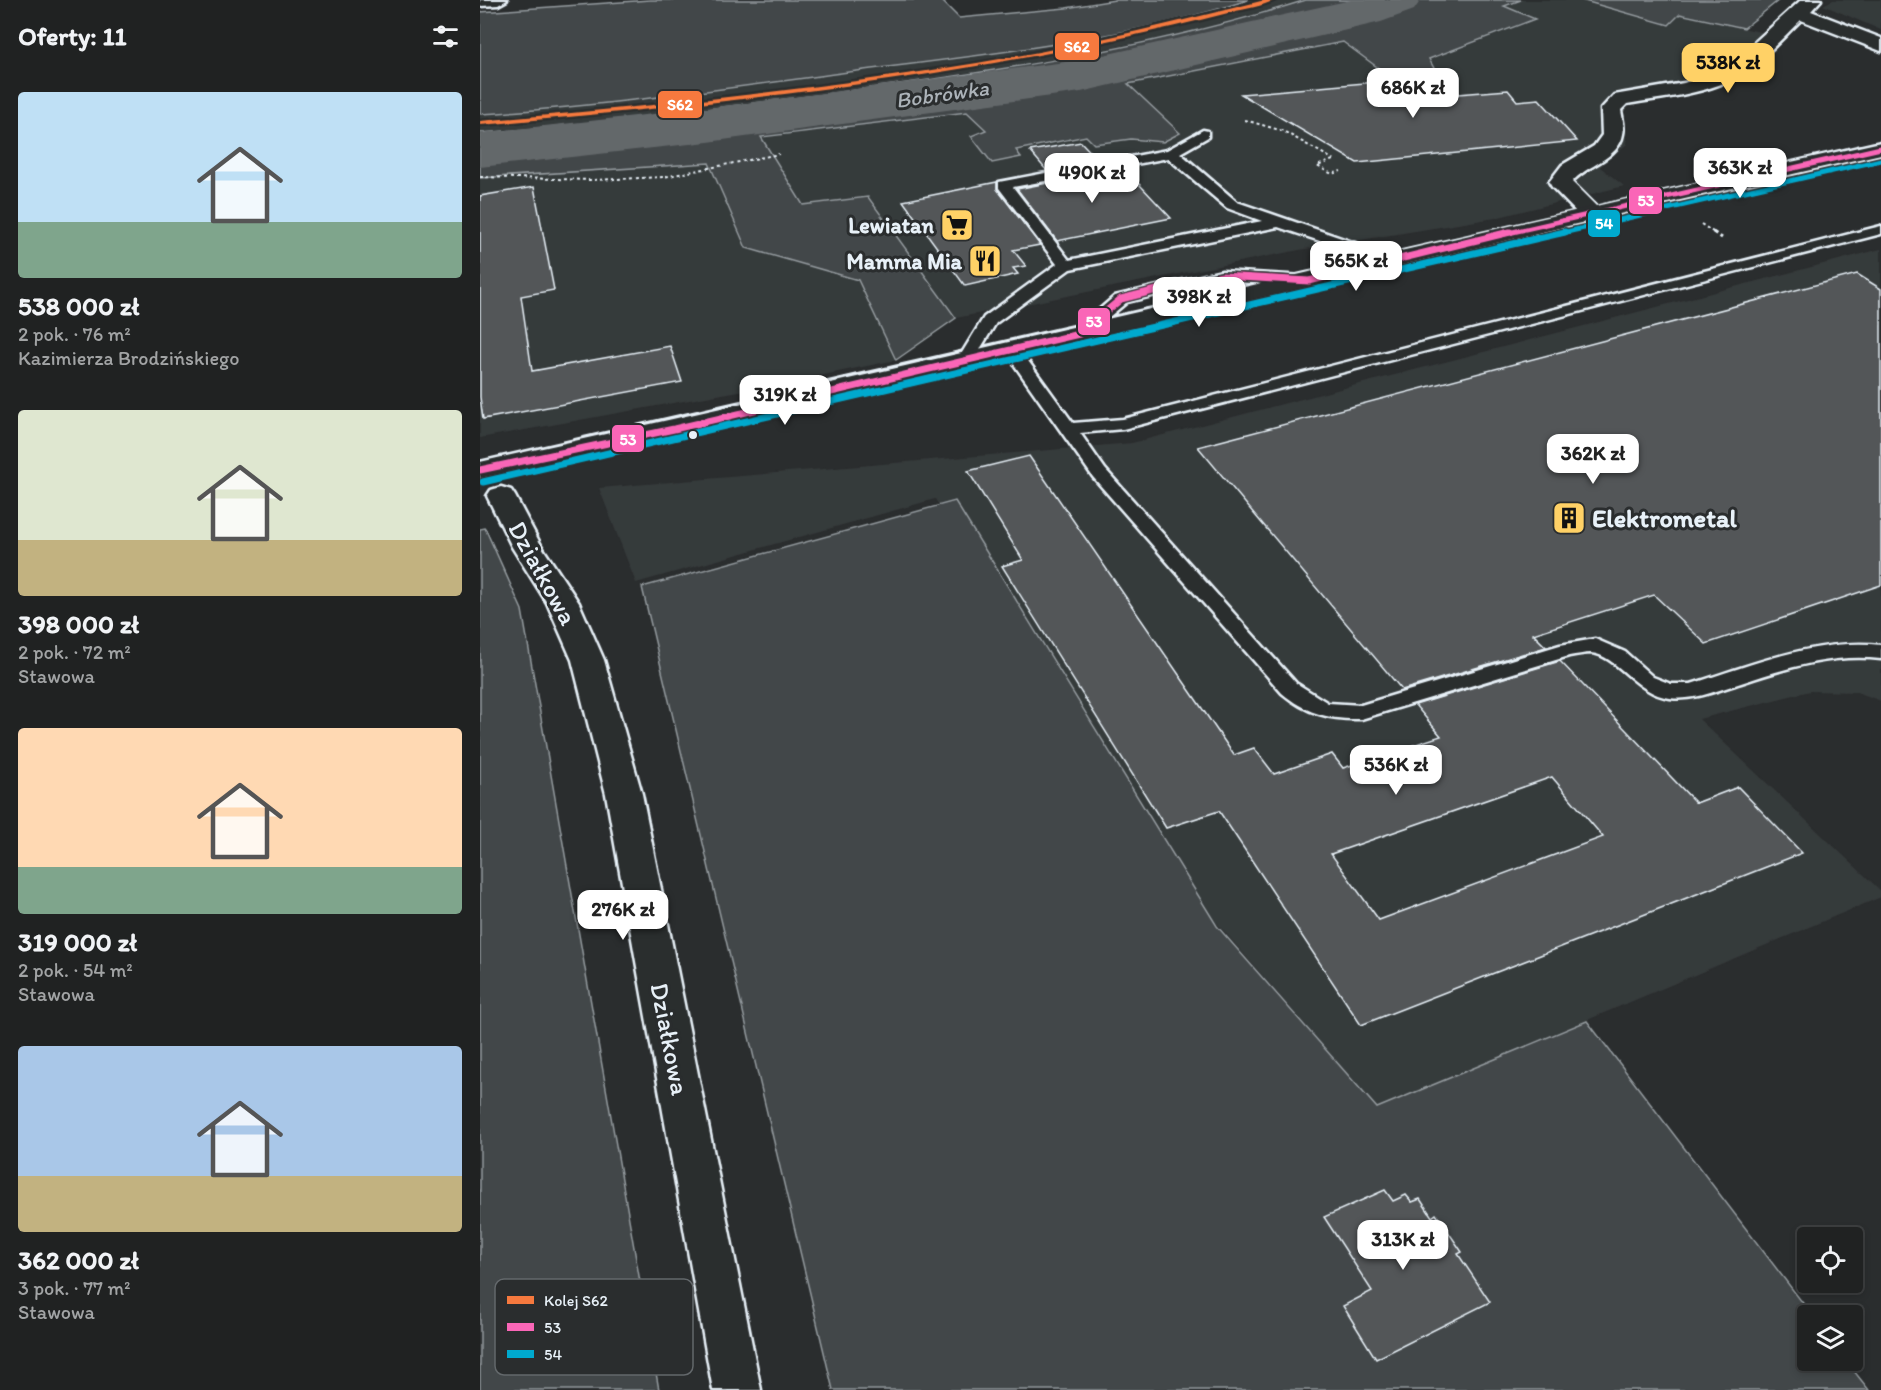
<!DOCTYPE html>
<html lang="pl">
<head>
<meta charset="utf-8">
<style>
  :root { --surface:#202222; --page:#2d2f2f; --text:#f1f3f6; --muted:#a2a4a5; --line:#3d3f40; --accent:#ffd166 }
  body { margin:0; font-family:Itim,sans-serif; background:var(--page); color:var(--text); height:100vh; display:flex; flex-direction:column; font-size:22px; white-space:nowrap }
  * { box-sizing:border-box; margin:0 }
  p { font-size:20px; color:var(--muted) }
  .icon { flex:none; width:33px; height:33px; fill:none; stroke:currentColor; stroke-width:2; stroke-linecap:round; stroke-linejoin:round }
  .map { position:relative; flex:1; overflow:hidden }
  .sheet { display:flex; flex-direction:column; background:var(--surface); width:480px }
  .sheet>* { flex:none }
  .buttons { position:absolute; left:1317px; top:1227px; display:grid; gap:12px }
  .buttons a { display:grid; place-items:center; width:66px; height:66px; border-radius:6px; background:var(--surface); box-shadow:0 3px 9px #0003,0 0 0 2px var(--line); font-size:30px }
  .price { position:absolute; translate:-50% -51px; padding:0 14px; border-radius:12px; background:#fff; color:#222; font-size:20px; line-height:39px; filter:drop-shadow(0 2px 3px #0008) }
  .price::after { content:''; position:absolute; left:50%; top:36px; width:18px; height:14px; margin-left:-9px; background:inherit; clip-path:polygon(0 0,100% 0,50% 100%) }
  .price.selected { background:var(--accent); color:#111 }
  ul { padding:0; list-style:none }
  li { display:grid; align-content:center; gap:12px; height:318px; padding:0 18px }
  li span { display:grid; place-items:center; height:186px; border-radius:6px; color:#555 }
  li>.icon { margin-inline-start:auto }
  span .icon { width:108px; height:108px; fill:#fffc; stroke-width:1 }
  li b { font-size:26px }
  h2 { display:flex; justify-content:space-between; align-items:center; height:72px; padding:0 18px; font-size:26px }
  main { display:flex; flex:1; min-height:0 }
  .map>svg:first-child { display:block }
  .built { fill:#363a3b }
  .green { fill:#424648; stroke:#959ca0; stroke-width:1.5 }
  .lines { fill:none; stroke-linecap:round; stroke-linejoin:round }
  .river { fill:#63686b; fill-rule:evenodd }
  .building { fill:#535759; stroke:#e8f1f8; stroke-width:1.5; fill-rule:evenodd }
  .lane-casing { stroke:#e8f1f8; stroke-width:5 }
  .street-casing { stroke:#e8f1f8; stroke-width:5 }
  .secondary-casing { stroke:#e8f1f8; stroke-width:5 }
  .path-far1 { stroke:#e8f1f8; stroke-width:2; stroke-dasharray:3 3; stroke-linecap:butt }
  .path { stroke:#e8f1f8; stroke-width:3; stroke-dasharray:4 4; stroke-linecap:butt }
  .lane { fill:#2a2d2e; fill-rule:evenodd }
  .street { fill:#2a2d2e; fill-rule:evenodd }
  .secondary { fill:#2a2d2e; fill-rule:evenodd }
  .bus-1-far1-casing { stroke:#2a2d2e; stroke-width:8 }
  .bus-1-casing { stroke:#2a2d2e; stroke-width:10 }
  .bus-2-far1-casing { stroke:#2a2d2e; stroke-width:8 }
  .bus-2-casing { stroke:#2a2d2e; stroke-width:10 }
  .bus-1-far1 { stroke:#fa66b7; stroke-width:5 }
  .bus-1 { stroke:#fa66b7; stroke-width:7 }
  .bus-2-far1 { stroke:#00a9ce; stroke-width:5 }
  .bus-2 { stroke:#00a9ce; stroke-width:7 }
  .rail-1-casing { stroke:#2a2d2e; stroke-width:5 }
  .rail-1 { fill:#f6793e; fill-rule:evenodd }
  .bus-dot { fill:#e8f1f8; stroke:#2a2d2e; stroke-width:2 }
  .labels { text-anchor:middle; dominant-baseline:central; stroke-width:6; stroke-linejoin:round; paint-order:stroke }
  .far-water-label { font-size:22px; font-style:italic; fill:#acb3b9; stroke:#2a2d2e }
  .far-poi-label { font-size:22px; font-weight:bold; fill:#e8f1f8; stroke:#2a2d2e; text-anchor:end }
  .poi-label { font-size:26px; font-weight:bold; fill:#e8f1f8; stroke:#2a2d2e; text-anchor:start }
  .street-label { font-size:26px; fill:#e8f1f8; stroke:#2a2d2e }
  .key { fill:#2a2d2e; stroke:#63686b; stroke-width:1.5 }
  .key-label { font-size:16px; fill:#e8f1f8 }
  .line-badge { stroke:#2a2d2e; stroke-width:2 }
  .badge-label { font-size:16px; text-anchor:middle; font-weight:bold; fill:#fff }
</style>
</head>
<body>
<main>
<section class="sheet">
<h2>Oferty: 11<svg class="icon" aria-label="filters" viewBox="0 0 24 24"><path d="M4 7h16M4 17h16"/><circle cx="9" cy="7" r="2"/><circle cx="15" cy="17" r="2"/></svg></h2>
<ul>
<li><span style="background:linear-gradient(#bfe0f5 70%,#7fa58c 0)"><svg class="icon" aria-label="home" viewBox="0 0 24 24"><path d="M3 11l9-7 9 7M6 9v11h12V9"/></svg></span><div><b>538 000 zł</b><p>2 pok. · 76 m²</p><p>Kazimierza Brodzińskiego</p></div></li>
<li><span style="background:linear-gradient(#dfe7d0 70%,#c2b280 0)"><svg class="icon" aria-label="home" viewBox="0 0 24 24"><path d="M3 11l9-7 9 7M6 9v11h12V9"/></svg></span><div><b>398 000 zł</b><p>2 pok. · 72 m²</p><p>Stawowa</p></div></li>
<li><span style="background:linear-gradient(#ffd9b3 75%,#7fa58c 0)"><svg class="icon" aria-label="home" viewBox="0 0 24 24"><path d="M3 11l9-7 9 7M6 9v11h12V9"/></svg></span><div><b>319 000 zł</b><p>2 pok. · 54 m²</p><p>Stawowa</p></div></li>
<li><span style="background:linear-gradient(#a9c7e8 70%,#c2b280 0)"><svg class="icon" aria-label="home" viewBox="0 0 24 24"><path d="M3 11l9-7 9 7M6 9v11h12V9"/></svg></span><div><b>362 000 zł</b><p>3 pok. · 77 m²</p><p>Stawowa</p></div></li>
</ul>
</section>
<div class="map">
<svg width="1401" height="1390" viewBox="0 0 1401 1390">
  <rect width="100%" height="100%" fill="#2a2d2e"/>
  <filter id="ink" filterUnits="userSpaceOnUse"><feTurbulence type="fractalNoise" baseFrequency=".0167" numOctaves="2"/><feDisplacementMap in="SourceGraphic" scale="12" xChannelSelector="R" yChannelSelector="G"/><feConvolveMatrix kernelMatrix="1 2 1 2 8 2 1 2 1" color-interpolation-filters="sRGB"/></filter>
  <g filter="url(#ink)">
    <path class="built" d="M768,0H826L698,35L538,66L320,97L86,126L0,133V114L281,83L602,38L680,22Z
      M1041,0H1101L1189,24L1200,14L1307,38L1246,82L1151,104L1143,113L1147,144L1120,167L1144,186L1015,218L819,250L476,318L388,197L323,205L280,137L487,112L506,131L492,136L540,157L536,150L606,136L615,144L651,139L683,142L700,133L647,85L863,42L912,78L955,72L949,60L1054,20L1023,6Z
      M1353,0H1401V30L1343,5Z
      M229,163L266,248L378,280L416,360L314,381L0,438V178Z
      M1401,249V701L1377,692L1330,691L1219,719L1401,891V897L897,1108L664,839L455,499L156,583L119,488L652,443Z"/>
    <path class="green" d="M170,0H461L479,18L586,8L635,0H768C646,39 511,54 384,70C256,87 128,106 0,114V12Z
      M826,0H1041L1024,6L1055,19L949,59L956,72L912,78L863,42L648,84L700,133L683,142L651,139L614,144L606,136L536,150L541,157L512,163L491,136L506,130L487,112L281,137L323,205L388,197L476,318L416,360L378,280L266,248L229,163L0,178V133C113,124 225,109 337,95C501,74 668,50 826,0Z
      M1101,0H1299L1264,28L1200,14L1189,25Z
      M475,501L737,926L897,1108L1107,1021L1332,1315L1328,1316V1360L1366,1361L1389,1390H353L162,587Z
      M5,528L42,610L179,1390H0V529Z"/>
    <g class="lines">
      <path class="river" d="M871,0H941L934,10L901,22L601,92L228,142L0,167V133L228,108L601,60Z"/>
    </g>
    <path class="building" d="M964,76L978,94L1028,90L1037,101L1059,99L1097,141L877,163L761,94Z
      M601,142L619,161L567,171L550,151Z
      M644,168L691,218L577,241L537,189Z
      M517,182V189L560,245L533,250L546,266L533,268L538,274L485,286L423,201Z
      M54,187L74,290L41,296L52,371L190,346L202,382L3,419L0,397V196Z
      M1377,274L1401,289V585L1226,644L1174,595L1053,634L1066,647L922,690L718,447Z
      M549,456L754,755L774,748L794,774L852,754L863,768L961,736L935,705L1080,661L1216,803L1258,787L1322,853L881,1025L739,811L686,828L522,566L543,560L488,471ZM1072,777L1123,837L899,920L851,854Z
      M905,1190L913,1201L926,1195L932,1202L940,1199L952,1217L956,1214L982,1252L978,1254L1010,1302L896,1359L863,1306L892,1291L844,1217Z"/>
    <g class="lines">
      <defs>
        <path id="lane" d="M723,130L728,131V137L700,153L757,202L919,258L922,261L919,264H909L798,227L590,269L516,323L491,364H479L477,361L504,317L577,264L519,188V182L687,150ZM688,158L747,208L782,221L589,260L533,187Z
          M1401,226V234L643,429L600,433L625,469L816,683L848,703L881,705L1080,645L1115,639L1145,652L1173,677L1191,684H1211C1272,665 1336,638 1401,645V659C1353,653 1307,668 1261,683C1238,690 1215,701 1190,698C1156,694 1137,655 1111,653C1104,653 1096,655 1089,656L881,719C849,720 826,713 802,693L613,477L524,350L532,345L538,347L593,423L643,419Z
          M742,271L825,276L833,281L825,286L742,281L693,291L647,302L605,337H593L591,334L635,296Z"/>
        <path id="street" d="M1321,0H1341L1331,11L1401,38V51L1321,20C1300,40 1277,67 1251,80C1218,95 1182,98 1147,104L1141,110C1142,117 1145,127 1143,134C1139,159 1106,165 1092,182L1118,208L1121,213L1118,218H1102L1072,187L1069,182L1082,165L1114,146L1122,135L1121,109L1134,95L1204,83L1238,71L1264,52Z
          M21,487L31,490L35,496L62,547L99,603L124,660L162,794L281,1390H233L126,794L92,660L67,603L32,547L7,496L11,490Z"/>
        <path id="secondary" d="M0,0H27L18,5L0,6Z
          M1401,142V154C933,260 468,374 0,478V462C468,359 933,245 1401,142Z"/>
      </defs>
      <use href="#lane" class="lane-casing"/>
      <use href="#street" class="street-casing"/>
      <use href="#secondary" class="secondary-casing"/>
      <path class="path-far1" d="M765,120L803,131L854,160
        M853,160L837,166L852,174L861,171
        M0,177L111,180L184,177L299,154
        M1221,224L1236,234"/>
      <path class="path" d="M1233,232L1242,238"/>
      <use href="#lane" class="lane"/>
      <use href="#street" class="street"/>
      <use href="#secondary" class="secondary"/>
      <defs>
        <path id="bus-1-far1" d="M1024,234L1401,148"/>
        <path id="bus-1" d="M0,470L194,429L599,334L641,299L693,286L742,276L829,281L1030,232"/>
        <path id="bus-2-far1" d="M1078,234L1401,160"/>
        <path id="bus-2" d="M3,482L1085,232"/>
      </defs>
      <use href="#bus-1-far1" class="bus-1-far1-casing"/>
      <use href="#bus-1" class="bus-1-casing"/>
      <use href="#bus-2-far1" class="bus-2-far1-casing"/>
      <use href="#bus-2" class="bus-2-casing"/>
      <use href="#bus-1-far1" class="bus-1-far1"/>
      <use href="#bus-1" class="bus-1"/>
      <use href="#bus-2-far1" class="bus-2-far1"/>
      <use href="#bus-2" class="bus-2"/>
      <defs>
        <path id="rail-1" d="M785,0H795C783,6 765,9 752,12C714,22 675,31 637,39C427,85 213,106 0,125V121C166,107 332,90 497,63C594,47 690,24 785,0Z"/>
      </defs>
      <use href="#rail-1" class="rail-1-casing"/>
      <use href="#rail-1" class="rail-1"/>
    </g>
  </g>
  <defs>
    <symbol id="supermarket-square" viewBox="-11 -11 22 22"><rect x="-9" y="-9" width="18" height="18" rx="4" fill="#ffd166" stroke="#2a2d2e"/><path d="M-6-5.5h2.5l.6 2H6L4.5 2H-2.5L-4.4-4H-6ZM-1.5 3.2a1.3 1.3 0 1 0 .1 0ZM3 3.2a1.3 1.3 0 1 0 .1 0Z" fill="#111"/></symbol>
    <symbol id="restaurant-square" viewBox="-11 -11 22 22"><rect x="-9" y="-9" width="18" height="18" rx="4" fill="#ffd166" stroke="#2a2d2e"/><path d="M-5-6h1v4h1v-4h1v4h1v-4h1v5L-1.5 .5V6h-2V.5L-5-1ZM5-6V6H3V1.5H1.5Q1.5-4 5-6Z" fill="#111"/></symbol>
    <symbol id="building-square" viewBox="-11 -11 22 22"><rect x="-9" y="-9" width="18" height="18" rx="4" fill="#ffd166" stroke="#2a2d2e"/><path d="M-4-6H4V6H1V3H-1V6H-4ZM-2.5-4.3h1.7v1.8h-1.7ZM.8-4.3h1.7v1.8H.8ZM-2.5-1h1.7V.8h-1.7ZM.8-1h1.7V.8H.8Z" fill="#111"/></symbol>
  </defs>
  <g fill-rule="evenodd">
    <use href="#supermarket-square" x="458" y="206" width="38" height="38"/>
    <use href="#restaurant-square" x="486" y="242" width="38" height="38"/>
    <use href="#building-square" x="1070" y="499" width="38" height="38"/>
  </g>
  <circle class="bus-dot" cx="213" cy="435" r="5"/>
  <g class="labels">
    <g class="far-water-label">
      <text transform="translate(462 94) rotate(-8)">Bobrówka</text>
    </g>
    <g class="far-poi-label">
      <text x="454" y="225">Lewiatan</text>
      <text x="482" y="261">Mamma Mia</text>
    </g>
    <g class="poi-label">
      <text x="1112" y="518">Elektrometal</text>
    </g>
    <g class="street-label">
      <text transform="translate(63 573) rotate(61)">Działkowa</text>
      <text transform="translate(190 1039) rotate(79)">Działkowa</text>
    </g>
  </g>
  <rect x="15" y="1279" width="198" height="96" rx="9" class="key"/>
  <rect x="27" y="1296" width="27" height="8" fill="#f6793e"/>
  <rect x="27" y="1323" width="27" height="8" fill="#fa66b7"/>
  <rect x="27" y="1350" width="27" height="8" fill="#00a9ce"/>
  <g class="key-label">
    <text x="64" y="1306">Kolej S62</text>
    <text x="64" y="1333">53</text>
    <text x="64" y="1360">54</text>
  </g>
  <g class="line-badge">
    <rect x="574" y="32" width="46" height="29" rx="6" fill="#f6793e"/>
    <rect x="177" y="90" width="46" height="29" rx="6" fill="#f6793e"/>
    <rect x="1148" y="186" width="35" height="29" rx="6" fill="#fa66b7"/>
    <rect x="1107" y="209" width="34" height="29" rx="6" fill="#00a9ce"/>
    <rect x="597" y="307" width="34" height="29" rx="6" fill="#fa66b7"/>
    <rect x="131" y="424" width="34" height="29" rx="6" fill="#fa66b7"/>
  </g>
  <g class="badge-label">
    <text x="597" y="52">S62</text>
    <text x="200" y="110">S62</text>
    <text x="1166" y="206">53</text>
    <text x="1124" y="229">54</text>
    <text x="614" y="327">53</text>
    <text x="148" y="445">53</text>
  </g>
</svg>
<div class="buttons">
<a><svg class="icon" aria-label="locate" viewBox="0 0 24 24"><circle cx="12" cy="12" r="6"/><path d="M12 2v4M12 18v4M2 12h4M18 12h4"/></svg></a>
<a><svg class="icon" aria-label="layers" viewBox="0 0 24 24"><path d="M12 4l9 5-9 5-9-5zM3 14l9 5 9-5"/></svg></a>
</div>
<b class="price selected" style="left:1248px;top:94px">538K zł</b>
<b class="price" style="left:933px;top:119px">686K zł</b>
<b class="price" style="left:1260px;top:199px">363K zł</b>
<b class="price" style="left:612px;top:204px">490K zł</b>
<b class="price" style="left:876px;top:292px">565K zł</b>
<b class="price" style="left:719px;top:328px">398K zł</b>
<b class="price" style="left:305px;top:426px">319K zł</b>
<b class="price" style="left:1113px;top:485px">362K zł</b>
<b class="price" style="left:916px;top:796px">536K zł</b>
<b class="price" style="left:143px;top:941px">276K zł</b>
<b class="price" style="left:923px;top:1271px">313K zł</b>
</div>
</main>
</body>
</html>
